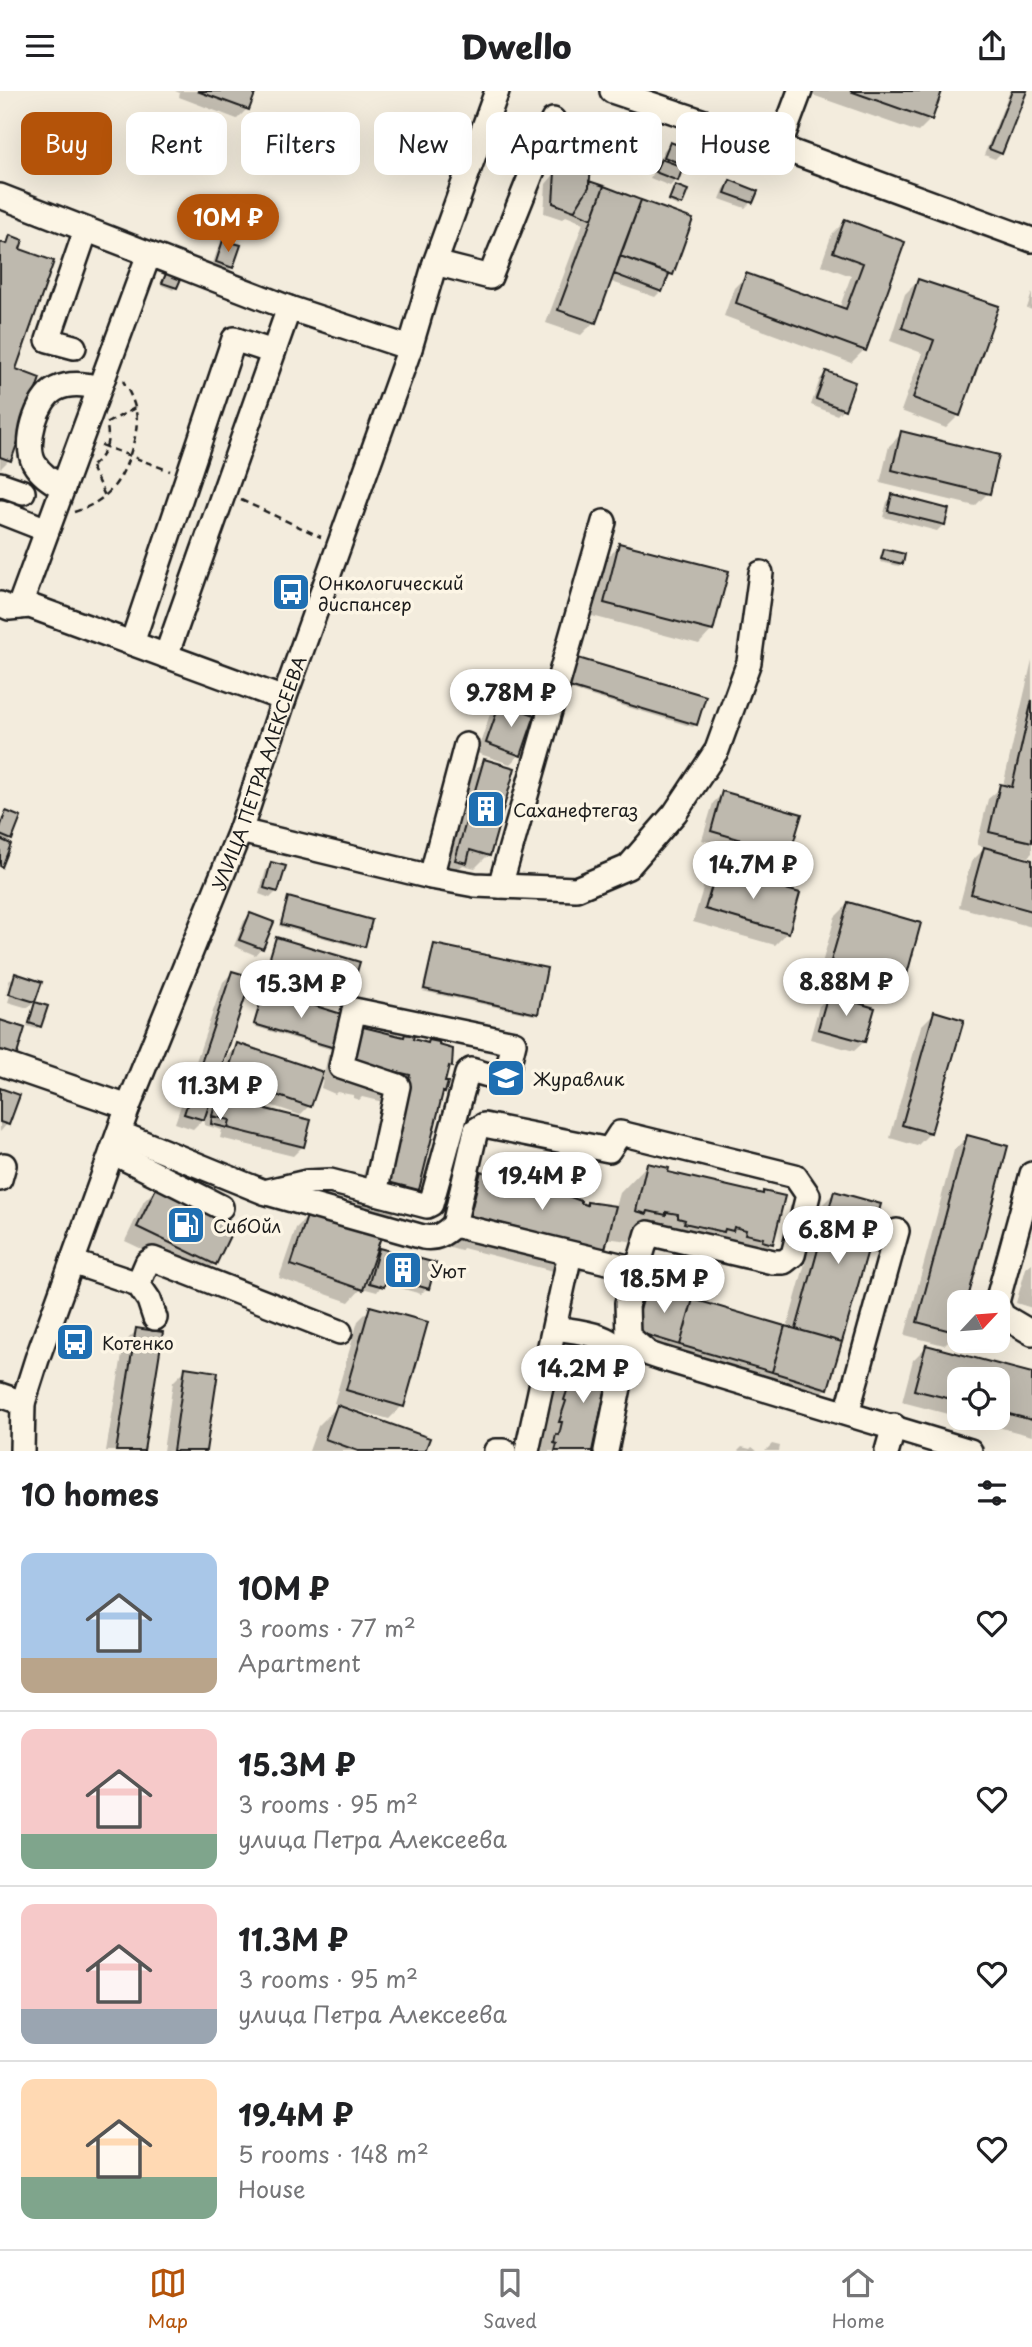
<!DOCTYPE html>
<html lang="en">
<head>
<meta charset="utf-8">
<style>
  :root { --surface:#fff; --page:#f6f6f6; --text:#202124; --muted:#757577; --line:#e0e0e0; --accent:#b45309 }
  body { margin:0; font-family:"Playpen Sans",sans-serif; background:var(--page); color:var(--text); height:100vh; display:flex; flex-direction:column; font-size:26px; white-space:nowrap }
  * { box-sizing:border-box; margin:0 }
  p { font-size:23px; color:var(--muted) }
  .icon { flex:none; width:38px; height:38px; fill:none; stroke:currentColor; stroke-width:2; stroke-linecap:round; stroke-linejoin:round }
  .map { position:relative; height:1360px; overflow:hidden }
  .sheet { display:flex; flex-direction:column; background:var(--surface); flex:1 }
  .sheet>* { flex:none }
  .guide { position:absolute; left:21px; top:21px; width:990px; height:63px; display:flex; gap:14px }
  .needle { width:46px; rotate:64deg }
  .controls { position:absolute; left:947px; top:1199px; display:grid; gap:14px }
  .controls a { display:grid; place-items:center; width:63px; height:63px; border-radius:14px; background:var(--surface); box-shadow:0 7px 28px #0002; font-size:35px }
  .price { position:absolute; translate:-50% -60px; padding:0 16px; border-radius:24px; background:#fff; color:#222; font-size:23px; line-height:46px; filter:drop-shadow(0 2px 4px #0008) }
  .price::after { content:''; position:absolute; left:50%; top:42px; width:21px; height:16px; margin-left:-10px; background:inherit; clip-path:polygon(0 0,100% 0,50% 100%) }
  .price.on { background:var(--accent); color:#fff }
  ul { padding:0; list-style:none }
  li { display:flex; align-items:center; gap:21px; height:175px; padding:0 21px }
  li+li { border-top:2px solid var(--line) }
  li span { display:grid; place-items:center; flex:none; width:196px; height:140px; border-radius:14px; color:#555 }
  li>.icon { margin-inline-start:auto }
  span .icon { width:84px; height:84px; fill:#fffc; stroke-width:1 }
  li b { font-size:30px }
  h2 { display:flex; justify-content:space-between; align-items:center; height:84px; padding:0 21px; font-size:30px }
  .chip { padding:0 24px; border-radius:14px; background:var(--surface); box-shadow:0 7px 28px #0002; font-size:24px; line-height:63px }
  .chip.on { background:var(--accent); color:#fff }
  header { display:flex; justify-content:space-between; align-items:center; height:91px; padding:0 21px; background:var(--surface); font-size:32px; font-weight:800 }
  .tab-bar { display:flex; justify-content:space-around; align-items:center; height:98px; border-top:2px solid var(--line); background:var(--surface); font-size:19px; color:var(--muted) }
  .tab-bar a { display:grid; justify-items:center; gap:4px }
  .tab-bar .on { color:var(--accent) }
  .map>svg:first-child { display:block }
  .shadow { fill:#0003 }
  .building { fill:#beb9ae; stroke:#1c1c1c; stroke-width:2 }
  .lines { fill:none; stroke-linecap:round; stroke-linejoin:round }
  .minor-casing { stroke:#1c1c1c; stroke-width:28 }
  .path { stroke:#1c1c1c; stroke-width:2.5; stroke-dasharray:7 5; stroke-linecap:butt }
  .minor { stroke:#fcf5e5; stroke-width:23 }
  .labels { text-anchor:middle; dominant-baseline:central; stroke-width:7; stroke-linejoin:round; paint-order:stroke }
  .poi-label { font-size:18px; fill:#1c1c1c; stroke:#fcf5e5; text-anchor:start }
  .street-label { font-size:18px; fill:#1c1c1c; stroke:#fcf5e5 }
</style>
</head>
<body>
<header><svg class="icon" aria-label="menu" viewBox="0 0 24 24"><path d="M4 6h16M4 12h16M4 18h16"/></svg>Dwello<svg class="icon" aria-label="share" viewBox="0 0 24 24"><path d="M12 15V3M7 8l5-5 5 5M5 13v7h14v-7"/></svg></header>
<div class="map">
<svg width="1032" height="1360" viewBox="0 0 1032 1360">
  <rect width="100%" height="100%" fill="#f3ecdd"/>
  <filter id="ink" filterUnits="userSpaceOnUse"><feTurbulence type="fractalNoise" baseFrequency=".0143" numOctaves="2"/><feDisplacementMap in="SourceGraphic" scale="14" xChannelSelector="R" yChannelSelector="G"/><feConvolveMatrix kernelMatrix="1 2 1 2 8 2 1 2 1" color-interpolation-filters="sRGB"/></filter>
  <g filter="url(#ink)">
    <path class="shadow" d="M175,0H254L247,18L237,28L179,6L180,2Z
      M801,0H941L931,28L918,41Z
      M1010,0H1025L1001,62L995,68L984,64Z
      M670,53L687,75L679,81L676,89L670,95L650,87L664,59Z
      M562,74L587,95L691,129L671,183L664,190L661,200L655,206L609,190L594,231L581,244L546,232L583,132L566,125L562,128L544,122L546,93Z
      M730,91L751,111L745,117L720,108L724,98Z
      M676,96L681,113L678,115L668,111Z
      M845,130L903,152L864,259L851,272L724,225L734,197L747,184L839,218L851,185L821,174L832,143Z
      M11,146L18,159L14,279L29,314L25,361L13,357L9,369L0,378V152L4,154Z
      M224,151L232,176L226,182L211,178L218,157Z
      M168,180L176,196L173,199L161,194Z
      M918,190L959,324L946,337L901,320L922,262L890,250L905,203Z
      M1032,202V219L1027,217Z
      M826,282L843,318L837,324L811,314L820,288Z
      M902,342L988,402L975,415L880,392L889,355Z
      M893,405L944,433L937,440L883,426L887,411Z
      M620,454L712,539L699,553L592,525L607,467Z
      M884,460L901,472L899,475L880,471Z
      M579,569L696,633L693,636L568,598Z
      M1032,569V762L1028,766L1015,763L1014,766L1032,771V836L959,816L971,771L986,756L977,754L988,708L1003,695Z
      M500,614L519,664L510,673L477,662L490,623Z
      M484,670L488,764L475,777L463,774L452,784L443,781L471,683Z
      M723,702L789,762L779,771L702,749L713,712Z
      M6,723L11,748L6,753L9,754L0,775V729Z
      M272,773L283,777L276,801L270,807L259,803L266,779Z
      M717,780L788,841L775,854L693,831L704,794Z
      M288,808L363,855L361,857L279,835Z
      M848,813L901,897L888,910L817,890L835,826Z
      M250,824L261,857L255,864L234,855L244,830Z
      M277,848L350,900L347,903L266,879Z
      M434,854L536,922L533,924L422,900L432,857Z
      M232,882L205,1020L217,1008L303,1055L293,1065L220,1047L222,1039L204,1034L206,1025L193,1038L175,1032L223,891Z
      M16,884L34,911L28,917L8,911L15,889H11L4,909L9,890Z
      M265,901L337,955L411,949L450,975L446,979L444,1001L440,1005L418,1098L390,1125L358,1118L359,1101L363,1098L366,1085L363,1084L372,1060H369L377,1036L374,1035L376,1028L380,1024L383,1011L362,1006L359,1009L353,1007V1004L337,1001L335,1003L321,997L328,964L333,959L253,935Z
      M829,905L864,951L854,960L810,948L819,915Z
      M34,913L46,917L37,938L27,935Z
      M934,922L930,1042L917,1055L890,1047L921,935Z
      M238,954L309,1015L300,1024L217,996L228,964Z
      M0,999L7,1033L0,1041Z
      M967,1046L965,1211H959L957,1241L944,1254L905,1244L954,1059Z
      M647,1074L666,1082L761,1104L764,1102L772,1152L744,1179L736,1177V1174L698,1165L695,1168L658,1159L659,1156L636,1151L606,1147L602,1161L575,1188L557,1181L463,1157L461,1160L443,1155L454,1109L482,1082L505,1095L565,1107L585,1116L588,1113L616,1116L620,1102Z
      M157,1097L214,1173L201,1186L125,1150L144,1110Z
      M834,1102L878,1114L827,1297L808,1316L659,1273L628,1216L647,1197L787,1237L821,1115Z
      M309,1124L373,1165L379,1159L427,1197L421,1203L383,1192L377,1201L362,1197L349,1211L279,1187L296,1137Z
      M1032,1172V1217L1016,1212L1026,1177Z
      M371,1217L402,1315L389,1328L342,1315L341,1318L423,1360H309L318,1335L339,1314L334,1312L358,1230Z
      M137,1239L142,1360H106L124,1252Z
      M926,1256L1032,1283V1345L960,1326H998V1288H959V1326L902,1311L913,1269Z
      M577,1267L590,1360H535L549,1295Z
      M186,1278L204,1360H163L173,1291Z
      M772,1353L780,1355L779,1360H765Z
      M742,1356L750,1358L752,1356L757,1360H738Z"/>
    <path class="building" d="M197,0H256L249,19Z
      M850,0H942L932,29Z
      M1012,0H1027L1002,63L989,58Z
      M670,51L695,60L689,76L664,66Z
      M572,62L592,69L589,96L574,120L553,112L555,81Z
      M661,68L683,76L678,90L655,81Z
      M730,89L758,100L753,112L725,102Z
      M589,90L604,95L592,128L574,120L589,96Z
      M675,94L688,99L682,114L669,109Z
      M604,95L641,109L596,232L558,219Z
      M641,109L693,128L673,184L620,165Z
      M845,128L905,151L866,260L736,212L746,182L846,218L863,172L833,161Z
      M10,144L23,149L20,158L54,170L16,278L40,287L31,313L51,320L40,349L21,342L11,370L0,366V151L7,153Z
      M223,149L241,154L233,177L216,171Z
      M620,165L669,183L662,201L614,183Z
      M168,178L183,183L177,197L162,192Z
      M918,188L999,215L960,325L913,307L934,249L902,237Z
      M826,280L855,291L845,319L816,308Z
      M901,340L999,364L990,403L892,379Z
      M892,403L949,418L945,434L888,420Z
      M619,452L729,480L713,540L604,512Z
      M884,458L905,463L903,473L881,468Z
      M578,567L706,605L697,634L569,596Z
      M1032,609V751L989,741L1000,693L1012,696Z
      M500,612L535,624L521,665L486,652Z
      M484,668L515,677L490,765L470,759L467,772L455,769Z
      M722,700L802,723L790,763L711,740Z
      M6,720L21,726L12,749L0,744V737Z
      M0,748L11,753L2,776L0,775Z
      M984,756L1032,769V820L971,803Z
      M271,771L286,775L278,801L264,797Z
      M717,778L800,802L789,842L705,818Z
      M288,806L372,829L365,856L281,833Z
      M848,811L921,832L903,898L829,877Z
      M250,822L274,831L263,858L239,849Z
      M276,846L360,871L351,901L267,876Z
      M434,853L547,877L538,923L424,898Z
      M232,880L252,886L204,1029L184,1023Z
      M15,882L42,891L35,911L9,903Z
      M264,899L348,925L338,958L254,933Z
      M828,903L875,917L865,951L818,938Z
      M35,911L48,915L41,936L29,932Z
      M934,920L964,929L931,1042L902,1034Z
      M0,929L25,937L15,970L0,965Z
      M355,934L404,946L405,943L414,945L413,948L428,952L429,949L439,951V954L453,958L452,976L449,975L445,991H448L445,1002L443,1001L419,1099L384,1090L410,984L389,979L388,982L347,969Z
      M237,952L323,981L311,1016L226,987Z
      M0,997L20,1004L9,1034L0,1031Z
      M217,1006L311,1029L304,1056L228,1037L230,1029L212,1025Z
      M212,1025L230,1029L228,1037L211,1033Z
      M967,1044L1008,1055L967,1211H959L958,1242L917,1231Z
      M647,1072L669,1077L668,1081L763,1103V1100L785,1105L773,1153L762,1150L763,1147L745,1143L746,1139L734,1136L733,1140L725,1138L724,1141L684,1132L685,1129L678,1127V1123L666,1121V1124L648,1120L647,1123L636,1120Z
      M481,1080L507,1091V1094L513,1095L514,1092L528,1095V1092L568,1102V1105L581,1110V1112L587,1114V1111L616,1115L604,1162L583,1157L584,1153L491,1130L490,1133L469,1128Z
      M157,1095L236,1132L216,1174L137,1136Z
      M834,1100L881,1113L842,1251L796,1238Z
      M308,1122L381,1146L363,1199L291,1174Z
      M379,1157L436,1172L429,1198L387,1186L384,1196L369,1192Z
      M647,1195L693,1208L680,1254L634,1240Z
      M693,1208L785,1235L772,1281L680,1254Z
      M370,1215L428,1231L404,1316L346,1299Z
      M785,1235L842,1251L828,1298L772,1281Z
      M136,1237L163,1241L144,1360H116Z
      M926,1254L1032,1282V1329L998,1320V1288H959V1310L914,1299Z
      M576,1265L611,1273L592,1360H555L557,1353L554,1352L556,1343L559,1344L562,1331H559L566,1310L564,1309L571,1288H568Z
      M185,1276L218,1281L206,1360H173Z
      M337,1314L430,1347L425,1360H358L325,1348Z"/>
    <g class="lines">
      <defs>
        <g id="minor">
          <path d="M612,0L779,56L1032,149"/>
          <path d="M779,56L800,0"/>
          <path d="M0,105L289,217L410,257"/>
          <path d="M435,172L490,186L553,29"/>
          <path d="M74,256L48,249L86,139"/>
          <path d="M0,393L23,401"/>
          <path d="M63,397C52,390 41,384 34,372C24,353 36,308 56,298C70,291 85,293 99,297"/>
          <path d="M1,421L47,439"/>
          <path d="M0,513L9,517L30,515L284,608"/>
          <path d="M19,516L149,163"/>
          <path d="M132,552L234,248L273,261"/>
          <path d="M166,565L289,217"/>
          <path d="M240,740L431,786L475,794L576,798L628,776L675,722L717,659L749,571L761,482"/>
          <path d="M431,786L466,654"/>
          <path d="M500,795L604,431"/>
          <path d="M0,972L128,1016"/>
          <path d="M119,1042L264,1101L307,1091L330,1090L427,1115L431,1113L467,983L471,979L505,989L514,952L354,919L341,976L398,995L375,1102"/>
          <path d="M112,1061L221,1116"/>
          <path d="M0,1088L4,1074"/>
          <path d="M267,1102L423,1146C437,1148 444,1143 454,1134L636,1178"/>
          <path d="M454,1134L476,1039L484,1034L609,1059L620,1042L795,1085L808,1104L793,1164L784,1171H773L648,1142L627,1212L628,1245L649,1263L661,1267L970,1360"/>
          <path d="M72,1171L138,1193L149,1209L155,1227"/>
          <path d="M138,1193L147,1172L153,1168L340,1241"/>
          <path d="M997,1211L1032,1083"/>
          <path d="M998,1215L1003,1225L1032,1242"/>
          <path d="M555,1237C579,1241 613,1242 625,1267L606,1360"/>
          <path d="M0,1304L23,1312"/>
          <path d="M847,1322L897,1140"/>
          <path id="s1" d="M22,1360L23,1312L37,1268L128,1016L240,740L284,608L410,257L435,172L497,0"/>
          <path d="M496,1360H504"/>
          <path d="M527,1360L570,1163"/>
          <path d="M887,1360L894,1335"/>
        </g>
      </defs>
      <use href="#minor" class="minor-casing"/>
      <path class="path" d="M107,332L135,317
        M101,354L170,380
        M92,375C105,364 110,352 107,335
        M91,376L105,405
        M241,409L321,446
        M74,421C110,410 124,387 133,353C136,344 138,330 136,321C134,310 129,300 123,290"/>
      <use href="#minor" class="minor"/>
    </g>
  </g>
  <defs>
    <symbol id="bus-square" viewBox="-11 -11 22 22"><rect x="-9" y="-9" width="18" height="18" rx="4" fill="#1f6fb2" stroke="#fcf5e5"/><path d="M-5-6H5V4H4V6H2V4H-2V6H-4V4H-5ZM-3.5-4V0h7V-4ZM-3.5 1.2v1.5H-2V1.2ZM2 1.2v1.5H3.5V1.2Z" fill="#fff"/></symbol>
    <symbol id="building-square" viewBox="-11 -11 22 22"><rect x="-9" y="-9" width="18" height="18" rx="4" fill="#1f6fb2" stroke="#fcf5e5"/><path d="M-4-6H4V6H1V3H-1V6H-4ZM-2.5-4.3h1.7v1.8h-1.7ZM.8-4.3h1.7v1.8H.8ZM-2.5-1h1.7V.8h-1.7ZM.8-1h1.7V.8H.8Z" fill="#fff"/></symbol>
    <symbol id="school-square" viewBox="-11 -11 22 22"><rect x="-9" y="-9" width="18" height="18" rx="4" fill="#1f6fb2" stroke="#fcf5e5"/><path d="M0-5L7-2L0 1L-7-2ZM-4 1L0 2.5L4 1V4Q0 6-4 4Z" fill="#fff"/></symbol>
    <symbol id="fuel-square" viewBox="-11 -11 22 22"><rect x="-9" y="-9" width="18" height="18" rx="4" fill="#1f6fb2" stroke="#fcf5e5"/><path d="M-5.5-6h7V0h2V4h1.3V-2.5L3-4.5l.8-.8L6-3V5H2.5V1h-1V6h-7ZM-4.2-4.7v3.2H.2V-4.7Z" fill="#fff"/></symbol>
  </defs>
  <g fill-rule="evenodd">
    <use href="#bus-square" x="269" y="479" width="44" height="44"/>
    <use href="#building-square" x="464" y="696" width="44" height="44"/>
    <use href="#school-square" x="484" y="965" width="44" height="44"/>
    <use href="#fuel-square" x="164" y="1112" width="44" height="44"/>
    <use href="#building-square" x="381" y="1157" width="44" height="44"/>
    <use href="#bus-square" x="53" y="1229" width="44" height="44"/>
  </g>
  <g class="labels">
    <g class="poi-label">
      <text x="318" y="491">Онкологический<tspan x="318" dy="21">диспансер</tspan></text>
      <text x="513" y="718">Саханефтегаз</text>
      <text x="533" y="987">Журавлик</text>
      <text x="213" y="1134">СибОйл</text>
      <text x="430" y="1179">Уют</text>
      <text x="102" y="1251">Котенко</text>
    </g>
    <g class="street-label">
      <text stroke="none"><textPath href="#s1" startOffset="721">УЛИЦА ПЕТРА АЛЕКСЕЕВА</textPath></text>
    </g>
  </g>
</svg>
<div class="controls">
<a><svg class="needle" viewBox="-14 -14 28 28"><path d="M0-13l5 13h-10z" fill="#e53935"/><path d="M0 13l5-13h-10z" fill="#757577"/></svg></a>
<a><svg class="icon" aria-label="locate" viewBox="0 0 24 24"><circle cx="12" cy="12" r="6"/><path d="M12 2v4M12 18v4M2 12h4M18 12h4"/></svg></a>
</div>
<b class="price on" style="left:228px;top:163px">10M ₽</b>
<b class="price" style="left:511px;top:638px">9.78M ₽</b>
<b class="price" style="left:753px;top:810px">14.7M ₽</b>
<b class="price" style="left:846px;top:927px">8.88M ₽</b>
<b class="price" style="left:301px;top:929px">15.3M ₽</b>
<b class="price" style="left:220px;top:1031px">11.3M ₽</b>
<b class="price" style="left:542px;top:1121px">19.4M ₽</b>
<b class="price" style="left:838px;top:1175px">6.8M ₽</b>
<b class="price" style="left:664px;top:1224px">18.5M ₽</b>
<b class="price" style="left:583px;top:1314px">14.2M ₽</b>
<div class="guide">
<a class="chip on">Buy</a>
<a class="chip">Rent</a>
<a class="chip">Filters</a>
<a class="chip">New</a>
<a class="chip">Apartment</a>
<a class="chip">House</a>
</div>
</div>
<section class="sheet">
<h2>10 homes<svg class="icon" aria-label="filters" viewBox="0 0 24 24"><path d="M4 7h16M4 17h16"/><circle cx="9" cy="7" r="2"/><circle cx="15" cy="17" r="2"/></svg></h2>
<ul>
<li><span style="background:linear-gradient(#a9c7e8 75%,#b9a48a 0)"><svg class="icon" aria-label="home" viewBox="0 0 24 24"><path d="M3 11l9-7 9 7M6 9v11h12V9"/></svg></span><div><b>10M ₽</b><p>3 rooms · 77 m²</p><p>Apartment</p></div><svg class="icon" aria-label="heart" viewBox="0 0 24 24"><path d="M12 20l-8-8c-3-5 5-10 8-4 3-6 11-1 8 4z"/></svg></li>
<li><span style="background:linear-gradient(#f6c9c9 75%,#7fa58c 0)"><svg class="icon" aria-label="home" viewBox="0 0 24 24"><path d="M3 11l9-7 9 7M6 9v11h12V9"/></svg></span><div><b>15.3M ₽</b><p>3 rooms · 95 m²</p><p>улица Петра Алексеева</p></div><svg class="icon" aria-label="heart" viewBox="0 0 24 24"><path d="M12 20l-8-8c-3-5 5-10 8-4 3-6 11-1 8 4z"/></svg></li>
<li><span style="background:linear-gradient(#f6c9c9 75%,#9aa5b1 0)"><svg class="icon" aria-label="home" viewBox="0 0 24 24"><path d="M3 11l9-7 9 7M6 9v11h12V9"/></svg></span><div><b>11.3M ₽</b><p>3 rooms · 95 m²</p><p>улица Петра Алексеева</p></div><svg class="icon" aria-label="heart" viewBox="0 0 24 24"><path d="M12 20l-8-8c-3-5 5-10 8-4 3-6 11-1 8 4z"/></svg></li>
<li><span style="background:linear-gradient(#ffd9b3 70%,#7fa58c 0)"><svg class="icon" aria-label="home" viewBox="0 0 24 24"><path d="M3 11l9-7 9 7M6 9v11h12V9"/></svg></span><div><b>19.4M ₽</b><p>5 rooms · 148 m²</p><p>House</p></div><svg class="icon" aria-label="heart" viewBox="0 0 24 24"><path d="M12 20l-8-8c-3-5 5-10 8-4 3-6 11-1 8 4z"/></svg></li>
</ul>
</section>
<nav class="tab-bar">
<a class="on"><svg class="icon" aria-label="map" viewBox="0 0 24 24"><path d="M3 6l6-2 6 2 6-2v14l-6 2-6-2-6 2zM9 4v14M15 6v14"/></svg>Map</a>
<a><svg class="icon" aria-label="saved" viewBox="0 0 24 24"><path d="M7 4h10v16l-5-4-5 4z"/></svg>Saved</a>
<a><svg class="icon" aria-label="home" viewBox="0 0 24 24"><path d="M3 11l9-7 9 7M6 9v11h12V9"/></svg>Home</a>
</nav>
</body>
</html>
